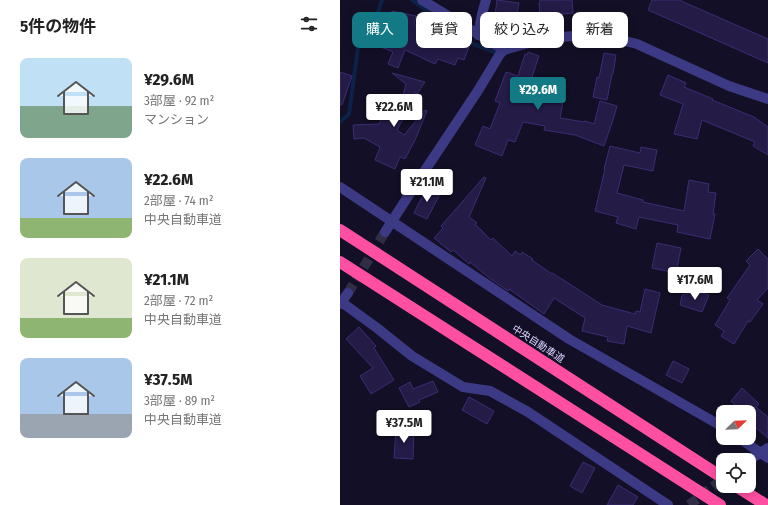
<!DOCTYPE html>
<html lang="ja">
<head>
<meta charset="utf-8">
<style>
  :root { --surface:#fff; --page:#f6f6f6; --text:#222; --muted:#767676; --accent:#137a85 }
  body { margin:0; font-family:"Fira Sans Condensed","Noto Sans JP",sans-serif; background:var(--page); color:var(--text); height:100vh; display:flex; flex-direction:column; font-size:15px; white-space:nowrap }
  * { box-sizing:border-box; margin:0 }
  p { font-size:13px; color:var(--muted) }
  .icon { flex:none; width:22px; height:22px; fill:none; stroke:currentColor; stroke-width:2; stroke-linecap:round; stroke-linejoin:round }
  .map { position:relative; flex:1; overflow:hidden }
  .panel { display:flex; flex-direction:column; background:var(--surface); width:340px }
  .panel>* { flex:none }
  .hud { position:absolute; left:12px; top:12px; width:356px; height:36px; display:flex; gap:8px }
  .needle { width:26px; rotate:67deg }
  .fabs { position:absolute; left:376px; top:405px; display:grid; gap:8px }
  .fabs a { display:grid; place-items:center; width:40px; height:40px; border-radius:8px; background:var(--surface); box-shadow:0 2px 10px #0003; font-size:20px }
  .price { position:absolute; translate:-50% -34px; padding:0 9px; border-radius:4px; background:#fff; color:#222; font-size:13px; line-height:26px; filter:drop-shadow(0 1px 2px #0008) }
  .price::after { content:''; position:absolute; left:50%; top:24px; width:12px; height:9px; margin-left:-6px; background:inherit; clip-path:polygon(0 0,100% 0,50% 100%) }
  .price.on { background:var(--accent); color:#fff }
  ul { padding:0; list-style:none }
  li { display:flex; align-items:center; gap:12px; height:100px; padding:0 20px }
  li span { display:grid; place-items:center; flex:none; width:112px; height:80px; border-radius:8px; color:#555 }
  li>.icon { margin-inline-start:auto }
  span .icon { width:48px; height:48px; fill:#fffc; stroke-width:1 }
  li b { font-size:17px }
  h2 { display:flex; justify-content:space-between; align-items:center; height:48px; padding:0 20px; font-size:17px }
  .pill { padding:0 14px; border-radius:8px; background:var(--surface); box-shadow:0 2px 10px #0003; font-size:14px; line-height:36px }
  .pill.on { background:var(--accent); color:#fff }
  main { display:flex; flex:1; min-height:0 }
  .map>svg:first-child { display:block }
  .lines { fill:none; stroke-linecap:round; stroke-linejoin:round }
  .stream { stroke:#0c2248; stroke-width:4 }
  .building { fill:#241b47; stroke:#3b2d73 }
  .minor-tunnel { stroke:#312d47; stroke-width:10; stroke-dasharray:10 5; stroke-linecap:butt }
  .minor { stroke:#3d3a85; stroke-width:10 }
  .highway { stroke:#ff4fa3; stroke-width:12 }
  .labels { text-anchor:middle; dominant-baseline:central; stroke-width:3; stroke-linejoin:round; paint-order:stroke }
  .street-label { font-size:10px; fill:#d9d4ff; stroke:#130f26 }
</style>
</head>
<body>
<main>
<section class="panel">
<h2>5件の物件<svg class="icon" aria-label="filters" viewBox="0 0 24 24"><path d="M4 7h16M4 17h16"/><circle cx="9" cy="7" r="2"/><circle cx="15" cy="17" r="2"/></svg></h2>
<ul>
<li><span style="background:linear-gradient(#bfe0f5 60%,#7fa58c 0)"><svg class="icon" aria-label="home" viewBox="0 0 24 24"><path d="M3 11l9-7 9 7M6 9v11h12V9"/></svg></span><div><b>¥29.6M</b><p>3部屋 · 92 m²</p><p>マンション</p></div></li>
<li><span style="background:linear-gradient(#a9c7e8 75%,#8fb573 0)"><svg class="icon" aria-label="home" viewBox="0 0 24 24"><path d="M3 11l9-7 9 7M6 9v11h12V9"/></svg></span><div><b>¥22.6M</b><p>2部屋 · 74 m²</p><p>中央自動車道</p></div></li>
<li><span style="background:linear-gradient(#dfe7d0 75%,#8fb573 0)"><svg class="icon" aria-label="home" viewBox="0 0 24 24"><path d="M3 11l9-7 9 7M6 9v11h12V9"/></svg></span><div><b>¥21.1M</b><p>2部屋 · 72 m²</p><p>中央自動車道</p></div></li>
<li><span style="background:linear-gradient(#a9c7e8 70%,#9aa5b1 0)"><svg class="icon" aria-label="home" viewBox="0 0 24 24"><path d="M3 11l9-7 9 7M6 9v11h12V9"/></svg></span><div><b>¥37.5M</b><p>3部屋 · 89 m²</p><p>中央自動車道</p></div></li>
</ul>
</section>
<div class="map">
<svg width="428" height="505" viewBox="0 0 428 505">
  <rect width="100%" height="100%" fill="#130f26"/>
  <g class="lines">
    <path class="stream" d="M72,0L133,44L160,54
      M0,122L9,114L18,48L32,30L42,0"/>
  </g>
  <path class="building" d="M157,0L179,3L176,19L155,15Z
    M200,0H232L233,13L200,16L199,3L200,2Z
    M312,0H339L428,39V63L308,10Z
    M52,11L76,16L74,25L108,41L109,39L129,47L124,60L118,58L115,65L98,59L95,64L65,50L58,68L48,64L53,52L36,45L43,28L45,29Z
    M188,52L199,56L192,77L226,85L220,118L244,122L245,121L254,124L260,101L277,106L273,120L264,146L235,135L204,130L205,126L183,122L175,142L168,140L162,156L135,145L143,126L150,129L160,103L155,101L166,72L178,76L185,54L187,55Z
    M264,53L276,55L273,74H272L267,100L253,97L257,77L259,78Z
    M0,72L12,76L2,105H0Z
    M52,73L85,82L77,94L75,92L72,103L57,130L64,135L85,110L87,111L75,140L65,159L60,157L55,169L35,160L40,147L24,138L14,139L13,125L39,124L45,112L57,117L66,84Z
    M328,75L346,83L344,87L373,99L372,100L414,117L428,127V155L413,146L415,142L362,120L357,139L334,134L343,104L320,95Z
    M270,146L300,153L301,147L317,150L313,171L284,165L277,193L303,200V202L344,211L349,180L369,184L368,192L376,193L373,214H375L370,239L337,232L338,225L299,217L296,229L276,223L278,217L255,211L265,169H264Z
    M144,177L146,178L129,217L137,223L135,224L151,240L153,238L172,256L175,251L181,255L182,252L193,259L192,260L212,274V273L225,281L262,305L295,314L296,311L300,312L305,289L320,293L311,333L287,326L284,344L267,341L268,337L242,331L245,318L214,298L204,314L169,289L168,291L148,277L130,262L129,264L113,250L111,252L94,238L103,228L101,226Z
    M87,187L100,194L87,219L74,213Z
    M317,243L341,248L336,273L312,268Z
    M418,249L428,259V288L417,300L423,304L410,322L408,321L394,344L381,336L384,331L375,325L390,300L387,298L410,265L406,261Z
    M356,291L369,295L362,312L340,305L342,295Z
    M19,327L36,346L34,348L54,380L31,394L20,376L33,368L6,339Z
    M333,361L349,369L342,383L326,375Z
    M93,381L98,392L79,400L80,402L69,407L59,388L70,382L73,389Z
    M402,388L419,404L416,407L428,417V438L409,422V412H403L391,401Z
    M129,397L154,411L147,424L122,410Z
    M56,429L74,430L73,459L54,458Z
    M243,462L255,468L242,493L230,486Z
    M278,485L298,497L293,505H267Z"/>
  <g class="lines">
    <path class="minor-tunnel" d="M8,293L45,232
      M349,505L383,479"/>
    <path class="minor" d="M82,0L164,50
      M138,35L142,14L146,0
      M0,187L229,339L383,427
      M45,232L76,184L139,89L160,54L164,50L206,38L235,36L262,35L297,44L389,86L428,99
      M0,301L37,328L72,356L123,387L150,391L188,412L328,505
      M0,304L8,293
      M399,438L428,458
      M409,460L428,448"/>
    <path class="highway" d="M0,230L383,478
      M0,262L380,505
      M396,486L426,505"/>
  </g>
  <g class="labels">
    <g class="street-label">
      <text transform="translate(198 344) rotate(33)">中央自動車道</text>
    </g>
  </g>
</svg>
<div class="fabs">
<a><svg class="needle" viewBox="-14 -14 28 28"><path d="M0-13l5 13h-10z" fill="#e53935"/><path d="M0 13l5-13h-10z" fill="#767676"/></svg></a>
<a><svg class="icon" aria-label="locate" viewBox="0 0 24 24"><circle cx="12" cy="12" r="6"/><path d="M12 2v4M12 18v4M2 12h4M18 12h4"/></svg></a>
</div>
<b class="price on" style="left:198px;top:111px">¥29.6M</b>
<b class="price" style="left:54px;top:128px">¥22.6M</b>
<b class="price" style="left:87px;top:203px">¥21.1M</b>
<b class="price" style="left:355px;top:301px">¥17.6M</b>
<b class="price" style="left:64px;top:444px">¥37.5M</b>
<div class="hud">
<a class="pill on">購入</a>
<a class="pill">賃貸</a>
<a class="pill">絞り込み</a>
<a class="pill">新着</a>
</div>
</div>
</main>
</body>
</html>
